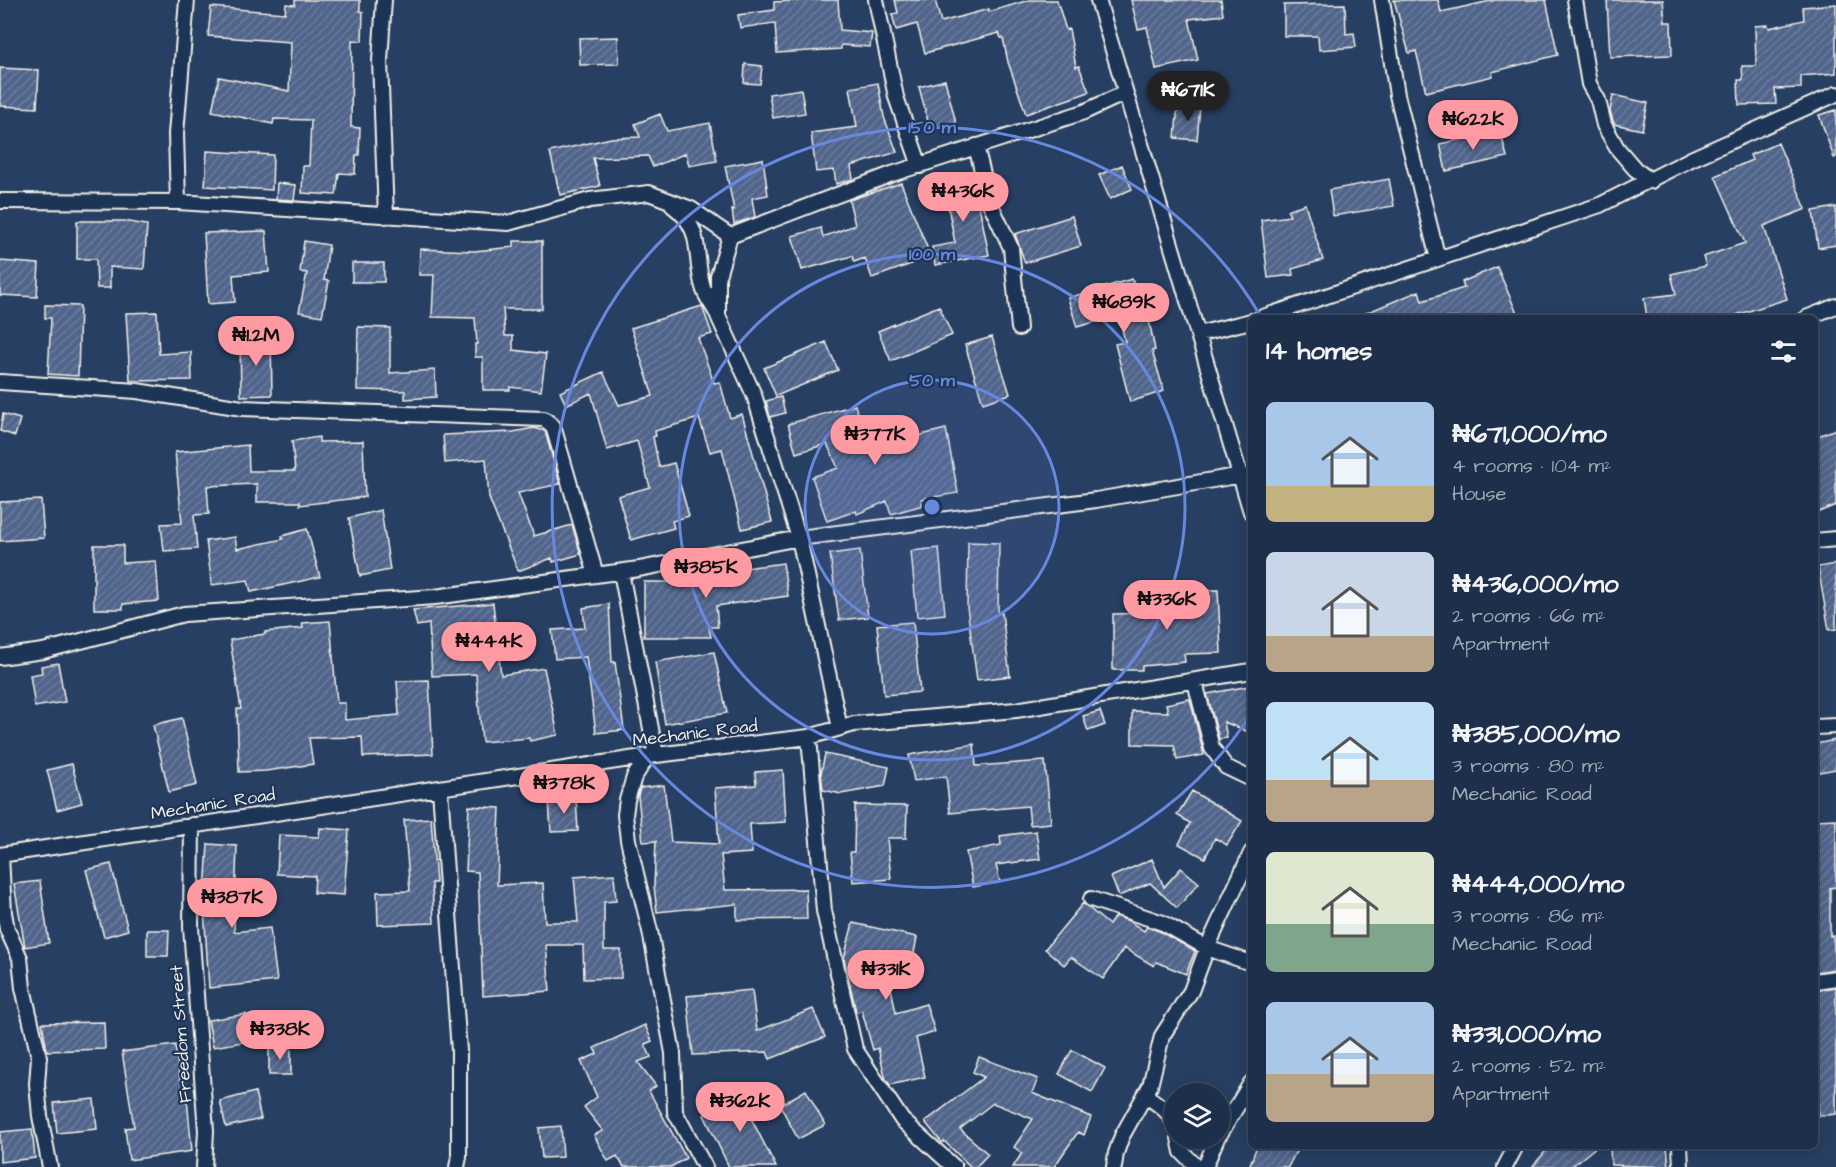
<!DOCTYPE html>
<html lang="en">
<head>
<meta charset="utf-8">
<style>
  :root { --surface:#1d2f4a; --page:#253751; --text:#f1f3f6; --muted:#a0a9b5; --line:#3b4a62; --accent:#ff9aa2 }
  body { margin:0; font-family:"Architects Daughter",sans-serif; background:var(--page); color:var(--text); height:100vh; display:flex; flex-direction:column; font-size:22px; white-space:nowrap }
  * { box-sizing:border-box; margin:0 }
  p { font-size:20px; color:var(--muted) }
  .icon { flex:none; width:33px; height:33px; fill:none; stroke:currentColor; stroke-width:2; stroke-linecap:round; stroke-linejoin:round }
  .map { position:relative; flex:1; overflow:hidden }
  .drawer { position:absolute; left:1248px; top:315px; width:570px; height:834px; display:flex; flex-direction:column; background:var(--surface); border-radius:9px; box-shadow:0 3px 15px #0003,0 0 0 2px var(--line) }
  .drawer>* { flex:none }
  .fabs { position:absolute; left:1164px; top:1083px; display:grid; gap:12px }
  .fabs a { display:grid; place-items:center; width:66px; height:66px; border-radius:50%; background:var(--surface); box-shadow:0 3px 15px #0003,0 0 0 2px var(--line); font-size:30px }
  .price { position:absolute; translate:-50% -51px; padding:0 14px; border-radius:21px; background:var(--accent); color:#111; font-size:20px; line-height:39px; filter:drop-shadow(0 2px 3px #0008) }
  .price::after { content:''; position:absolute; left:50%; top:36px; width:18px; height:14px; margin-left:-9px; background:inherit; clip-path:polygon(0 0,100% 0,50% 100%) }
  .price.selected { background:#222; color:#fff }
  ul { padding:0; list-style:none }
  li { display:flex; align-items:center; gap:18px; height:150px; padding:0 18px }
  li span { display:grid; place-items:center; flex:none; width:168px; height:120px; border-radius:9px; color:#555 }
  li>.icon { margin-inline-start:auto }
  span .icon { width:72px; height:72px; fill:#fffc; stroke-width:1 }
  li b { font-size:26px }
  h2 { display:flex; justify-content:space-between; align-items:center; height:72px; padding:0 18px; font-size:26px }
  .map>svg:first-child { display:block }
  .building { fill:url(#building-hatch); stroke:#f4f1e8; stroke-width:1.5 }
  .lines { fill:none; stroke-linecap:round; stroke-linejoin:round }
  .street-casing { stroke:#f4f1e8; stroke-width:18 }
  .street { stroke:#1d3557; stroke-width:14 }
  .ring { fill:none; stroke:#6887de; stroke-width:3 }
  .labels { text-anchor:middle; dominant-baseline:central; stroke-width:4.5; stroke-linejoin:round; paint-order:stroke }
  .street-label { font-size:18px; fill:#f4f1e8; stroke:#1d3557 }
  .centre { fill:#6887de; stroke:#1d3557; stroke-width:3 }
  .ring-label { font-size:18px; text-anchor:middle; font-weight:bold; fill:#6887de; stroke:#1d3557; stroke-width:4.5; stroke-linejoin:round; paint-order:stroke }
</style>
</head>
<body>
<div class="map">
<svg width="1836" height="1167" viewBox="0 0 1836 1167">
  <defs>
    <pattern id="building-hatch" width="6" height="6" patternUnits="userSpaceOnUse" patternTransform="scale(1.5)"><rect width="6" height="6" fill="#51658c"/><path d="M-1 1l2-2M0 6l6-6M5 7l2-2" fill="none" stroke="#6b7c9c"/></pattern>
  </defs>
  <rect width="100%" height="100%" fill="#273f62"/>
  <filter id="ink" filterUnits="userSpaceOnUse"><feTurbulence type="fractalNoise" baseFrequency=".0167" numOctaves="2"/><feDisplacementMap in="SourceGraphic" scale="12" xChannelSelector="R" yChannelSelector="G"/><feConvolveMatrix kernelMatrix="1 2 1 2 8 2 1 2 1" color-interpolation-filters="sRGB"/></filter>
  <g filter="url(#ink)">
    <path class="building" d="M295,0H360V11L363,12L362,41L352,40L351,127L360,128L359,155H356L355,174L339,173L336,195L302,193L303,166H309L311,120L274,119L273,124L212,111L219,77L289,91L291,42L208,36L211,7L285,13L286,4L295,5Z
      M812,0H838L840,30L872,33L870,47L841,45V49L777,53L775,23L740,28L738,15L774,10V2Z
      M895,0H935L941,22L989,9V12L1029,0H1057L1066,30L1069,29L1076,67L1079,66L1089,92L1026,114L1008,62L1003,38H1001L999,33L925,53L917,24L896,30L892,14L898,13Z
      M1131,0H1221L1223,15L1189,19L1198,60L1156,69L1147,27L1138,29Z
      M1394,0H1438L1441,12L1495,0H1546L1558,55L1492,72L1493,76L1426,92L1416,51L1409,53Z
      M1607,0H1663L1665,22H1671L1672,55L1610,57Z
      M1345,4L1346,34L1354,33L1356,47L1319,50L1318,36H1284V5Z
      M1836,4V73L1801,76V88L1775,89L1776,104L1739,105L1738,80H1743L1742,66H1756L1755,26L1768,25L1769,28L1804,20L1803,7Z
      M618,37L619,64L580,65L579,38Z
      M745,64L762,66L760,84L744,83Z
      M0,68L39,70L37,108L0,106Z
      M945,80L956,123L930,129L919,87Z
      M878,83L884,117L897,152L851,166L853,179L836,184L834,170L816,172L811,133L857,127L850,88Z
      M801,89L805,113L773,118L769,94Z
      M1613,95L1648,103L1642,130L1614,124L1610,111Z
      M1178,104L1200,106L1197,140L1175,138Z
      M1836,110V157L1834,158L1819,115Z
      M660,114L667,131L710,123L717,161L689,166L686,153L653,167L648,156L593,158L600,186L560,195L550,152L611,138L640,137L635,124Z
      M1500,130L1507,157L1446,171L1440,144Z
      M1778,143L1806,209L1764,226L1787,299L1727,318H1647L1644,298L1676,294L1671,274L1706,266L1703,257L1745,243L1715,176L1752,160L1750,155Z
      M207,151L273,155L272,190L205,186Z
      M763,159L768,195L752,198L755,217L734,224L732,210H734L725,166Z
      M1122,165L1132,189L1110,199L1099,175Z
      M973,175L989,255L935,265L932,247L955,243L943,180Z
      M1389,179L1394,206L1333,216L1329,190Z
      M277,183L296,185L294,200L276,199Z
      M901,183L931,257L872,278L865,258L854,262L852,256L802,270L792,236L821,228L823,237L855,225L849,200Z
      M1305,204L1323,260L1292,269L1293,275L1268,278L1261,220L1290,216L1287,210Z
      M1836,207V245L1818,248L1813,211Z
      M1072,216L1081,246L1025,263L1015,234Z
      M77,221H124L147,225L144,269L110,267V288H97L96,259H77Z
      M266,231L269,272L233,275L235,302L208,304L204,233Z
      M304,241L329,245L324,280L329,281L322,316L299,312L307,273L300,272Z
      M514,241H542V309H503L505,336H513V350L546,354L541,391L510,387V390H483V357H475V344H477L475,318L432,317L434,275H419L420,249L474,251L514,247Z
      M0,261L39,264L37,297L0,295Z
      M352,263H384V282H352Z
      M1497,267L1519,318H1354L1419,291L1422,301L1464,288L1462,282Z
      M1132,279L1144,316L1148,315L1155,350L1152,351L1164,391L1130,402L1115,344L1125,342L1119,315L1077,327L1068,298Z
      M45,305L80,306L78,376L48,374L51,318H45Z
      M702,306L712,334L698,338L714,383L720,382L730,418L742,414L772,522L742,529L722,449L710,452L699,418L655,431L656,436L653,437L659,467L674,463L689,516L672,521L674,528L631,540L618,496L650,487L637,441L607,450L591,393L566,405L560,392L603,372L619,405L653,396L631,328Z
      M939,306L952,335L891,361L878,331Z
      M157,312L159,354L191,352L192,380L130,381L126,313Z
      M358,327L390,328V373L435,370L436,397L405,399V391L357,390Z
      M992,337L1010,394L983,403L965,345Z
      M271,338L272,395L241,396L240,339Z
      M826,342L838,370L776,396L764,368Z
      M781,397L785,413L770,417L766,401Z
      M855,405L868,448L946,429L958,493L921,499L923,505L891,514L887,501L857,514L856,511L827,521L812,477L838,468L827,444L796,453L788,424Z
      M3,414L20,419L15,436L0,431Z
      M534,428L545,431L560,484L518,493L534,536L572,525L581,554L553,562L552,558L518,571L489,498L486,459L445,463L443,435L513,432Z
      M1836,429V505L1819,512L1815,502V437Z
      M319,437V442L363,441L365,497L300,505V502H257V484L207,486L209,514L194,515L197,549L164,551L161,524L182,523L175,452L248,445L249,471H295L292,441Z
      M41,500L44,538L0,541V502Z
      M381,510L390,570L360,576L349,518Z
      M307,529L320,577L251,592L248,580L212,585L206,541L235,537L237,549L283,539L282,536Z
      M968,542L999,543L998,613H1002L1010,676L977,680L967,607Z
      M94,545H123V563L156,561L159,601L123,604V609H94Z
      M939,548L945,614L917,617L911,551Z
      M860,550L868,617L839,620L830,554Z
      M783,563L788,596L716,606L718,627H709L711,637H644V582H679V580L717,576L716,572Z
      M1836,564V629L1829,630L1818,567Z
      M1218,590L1221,653L1184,654L1185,662L1142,666V670H1113V614L1146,613L1145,600L1189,596V591Z
      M493,603L501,675L544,668L558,735L530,741L529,738L482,742L476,674L432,676L429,624L417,626L413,610Z
      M609,604L612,662H615L624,730L596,733L586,657L555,659L552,630L585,628L583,608Z
      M330,621L337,703H345V720L399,715L397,681L429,680L433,754L363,757L362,737L309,738L313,764L266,771L239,772L237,709H241L230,640L265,634V632L303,628L302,623Z
      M913,622L920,692L884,695L877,625Z
      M714,652L727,713L665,724L655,662Z
      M58,663L65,702L35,707L30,675L42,673L41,666Z
      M1249,686L1251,733L1224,722L1227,738L1219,739L1207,694Z
      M1190,699L1204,755L1177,760L1174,745L1132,744V711L1168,712L1166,704Z
      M1100,711L1105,725L1088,731L1083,716Z
      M182,718L197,785L169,792L153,725Z
      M1836,740V769L1815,773V744Z
      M974,744L976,766L1045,761L1051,823L1030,825L1028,806L950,813L946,776L914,781L909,755Z
      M825,754L889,767L885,786L841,794L823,790L821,773Z
      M72,764L82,803L57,810L47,770Z
      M783,770L786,822L750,824L752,853L721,855L725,890L806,889L807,919L737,920V904L657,912L654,886L656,841L643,842L638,796L640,788L664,785L671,842L719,844L715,788L756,785L755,772Z
      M1192,791L1242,821L1227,845L1215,838L1205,858L1179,844L1190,823L1177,815Z
      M576,798L578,831L551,832L549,800Z
      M855,805L907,806L906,838H887L891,879L853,882L850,852H854Z
      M469,806L500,808L497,885L543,883L545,922H578L574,877L614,874L616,901L604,902V950H621V978L584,979L583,945H546L550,991L483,996L478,872L466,871Z
      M431,818L436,883H432L434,923L378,925L377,892L410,891L404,820Z
      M1836,819V887L1830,888V936H1833L1836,969L1815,972V820Z
      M320,828L349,830L344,895L314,893L315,876L277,874L279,835L319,837Z
      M1036,831L1040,859L996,865L1000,882L973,887L966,852L1001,845L1000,836Z
      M208,844L237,846L234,932L270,928L277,981L209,988L204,908Z
      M1152,859L1164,887L1181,868L1199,883L1177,908L1150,883L1119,896L1111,877Z
      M111,864L128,930L104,937L86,870Z
      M40,881L49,943L25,947L14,884Z
      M1083,903L1109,925L1115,916L1129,921L1144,931L1147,927L1159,931L1195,951L1186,974L1156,962L1154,966L1124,948L1103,979L1071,957L1064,965L1045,949Z
      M853,923L917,937L912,964L885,958L896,1013L926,1004L935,1032L916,1038L925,1077L890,1085L886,1080L878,1048L873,1050L862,1011L856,1012L844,958Z
      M147,930H169L168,956H147Z
      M1836,987V1114L1819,1116L1815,1075V990Z
      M752,990L757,1031L813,1009L825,1037L770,1059L767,1052L693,1055L687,996Z
      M246,1014L250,1041L213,1047L208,1020Z
      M104,1022L105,1049L47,1051L42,1023Z
      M645,1025L652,1041L645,1044L651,1057L638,1062L656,1086L649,1091L686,1158L671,1167H624L617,1156L608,1161L594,1135L603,1131L584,1107L597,1097L581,1061L597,1054L594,1048Z
      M175,1045L180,1079L185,1078L192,1151L129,1160L125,1128L134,1127L122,1052Z
      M269,1047H291V1075H269Z
      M1072,1050L1105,1068L1092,1092L1059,1074Z
      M979,1057L1038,1079L1032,1093L1091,1117L1084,1135L1078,1132L1054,1167H1013L1022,1153L1014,1147L1033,1119L993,1103L960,1129L988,1154L976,1167H971L944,1141L942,1143L925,1122L984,1077L973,1072Z
      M755,1090L766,1113L752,1120L776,1167H729L704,1115Z
      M806,1090L825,1125L798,1139L780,1105Z
      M255,1092L261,1119L226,1127L220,1101Z
      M94,1099L97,1129L57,1133L54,1103Z
      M561,1126L563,1157L542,1158L539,1128Z
      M32,1129L35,1158L0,1162V1132Z
      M1257,1146H1299L1288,1167H1249Z
      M1550,1146H1597L1571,1167H1532Z
      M1646,1146H1667L1669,1167L1611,1165L1610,1149Z"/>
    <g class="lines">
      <defs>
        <path id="street" d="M384,0L380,61L386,216
          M876,0L896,97L920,166
          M1098,0L1251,512
          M1382,0L1397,95L1438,259
          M1575,0L1589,84L1598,100L1604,125L1617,148L1635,169L1651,181
          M976,146L990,203L1011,248L1019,328
          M0,201L178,202L508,223L590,200L649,193L691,209L730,236L892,174L1084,112L1125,93
          M178,202L176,134L187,0
          M673,206C705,230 693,254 703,287C705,296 712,304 716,312
          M730,236L718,276V316L754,395L799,538L840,728
          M1260,318L1600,205L1691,159L1836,94
          M1806,318L1836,306
          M1198,334L1251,321
          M0,382L137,391L242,408L544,419L553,426L596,575
          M1815,541L1836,539
          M621,572L656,755
          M0,657L43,651L184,614L435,597L639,569L799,538L1096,500L1242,475
          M1195,682L1212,748L1226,767L1251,779
          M1815,727L1836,726
          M809,737L824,911L855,1049L902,1120L954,1167
          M648,756L634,777L627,800L625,815L628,840L650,931L673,1053L675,1112L705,1167
          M440,789L459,1051V1157L457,1167
          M192,825L191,927L206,1131L204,1167
          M0,855L656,755L809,737L854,724L1016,710L1251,671
          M1,855L4,913L7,929L20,958L23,988L39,1057L37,1084L40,1116L50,1167
          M1091,899L1163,923L1207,948L1251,963
          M1815,981L1836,978
          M1145,1095C1156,1103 1170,1111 1174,1124
          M1220,1134L1251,1083
          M1179,1138L1182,1152L1197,1167
          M1680,1146L1681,1167
          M1114,1167L1116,1153L1122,1136L1150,1086L1162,1036L1191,991L1207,948L1251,853
          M1205,1167L1217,1138
          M1505,1167L1516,1146"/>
      </defs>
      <use href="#street" class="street-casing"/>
      <use href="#street" class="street"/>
    </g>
  </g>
  <circle cx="932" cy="507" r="127" fill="#6887de" fill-opacity=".12"/>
  <g class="ring">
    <circle cx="932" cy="507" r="127"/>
    <circle cx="932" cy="507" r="253"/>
    <path d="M1251 714A380 380 0 1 1 1261 317"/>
  </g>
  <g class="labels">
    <g class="street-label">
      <text transform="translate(695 733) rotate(-7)">Mechanic Road</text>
      <text transform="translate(213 804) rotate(-9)">Mechanic Road</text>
      <text transform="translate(181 1034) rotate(-94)">Freedom Street</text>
    </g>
  </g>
  <circle cx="932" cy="507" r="9" class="centre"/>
  <g class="ring-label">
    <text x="932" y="133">150 m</text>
    <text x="932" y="260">100 m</text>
    <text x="932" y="386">50 m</text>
  </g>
</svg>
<div class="fabs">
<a><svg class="icon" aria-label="layers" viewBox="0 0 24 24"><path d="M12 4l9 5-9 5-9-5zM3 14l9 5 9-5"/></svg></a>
</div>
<b class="price selected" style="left:1188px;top:122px">₦671K</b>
<b class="price" style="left:1473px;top:151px">₦622K</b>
<b class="price" style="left:963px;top:223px">₦436K</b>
<b class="price" style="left:1124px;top:334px">₦689K</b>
<b class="price" style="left:256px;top:367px">₦1.2M</b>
<b class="price" style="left:875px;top:466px">₦377K</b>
<b class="price" style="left:706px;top:599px">₦385K</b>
<b class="price" style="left:1167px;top:631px">₦336K</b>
<b class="price" style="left:489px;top:673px">₦444K</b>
<b class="price" style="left:564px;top:815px">₦378K</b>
<b class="price" style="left:232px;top:929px">₦387K</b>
<b class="price" style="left:886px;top:1001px">₦331K</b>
<b class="price" style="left:280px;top:1061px">₦338K</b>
<b class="price" style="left:740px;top:1133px">₦362K</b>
<section class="drawer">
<h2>14 homes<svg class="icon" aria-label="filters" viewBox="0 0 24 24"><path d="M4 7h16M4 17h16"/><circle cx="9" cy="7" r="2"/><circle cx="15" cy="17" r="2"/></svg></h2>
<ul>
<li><span style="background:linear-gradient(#a9c7e8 70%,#c2b280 0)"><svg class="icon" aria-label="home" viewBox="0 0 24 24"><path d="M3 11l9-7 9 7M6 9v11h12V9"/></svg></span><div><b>₦671,000/mo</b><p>4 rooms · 104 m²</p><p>House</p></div></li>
<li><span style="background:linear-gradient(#c9d6e8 70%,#b9a48a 0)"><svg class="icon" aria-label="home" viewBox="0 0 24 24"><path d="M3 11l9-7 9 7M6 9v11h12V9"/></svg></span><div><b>₦436,000/mo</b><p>2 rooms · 66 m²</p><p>Apartment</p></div></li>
<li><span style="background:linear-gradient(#bfe0f5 65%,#b9a48a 0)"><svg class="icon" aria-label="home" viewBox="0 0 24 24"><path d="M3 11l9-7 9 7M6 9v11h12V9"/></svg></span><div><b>₦385,000/mo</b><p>3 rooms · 80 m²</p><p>Mechanic Road</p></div></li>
<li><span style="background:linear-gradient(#dfe7d0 60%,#7fa58c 0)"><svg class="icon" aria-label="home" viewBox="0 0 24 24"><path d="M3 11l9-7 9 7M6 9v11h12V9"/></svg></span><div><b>₦444,000/mo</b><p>3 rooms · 86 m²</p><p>Mechanic Road</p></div></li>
<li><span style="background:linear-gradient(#a9c7e8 60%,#b9a48a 0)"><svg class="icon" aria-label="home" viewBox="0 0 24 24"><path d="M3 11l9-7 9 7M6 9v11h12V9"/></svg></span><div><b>₦331,000/mo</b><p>2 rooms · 52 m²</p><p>Apartment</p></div></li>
</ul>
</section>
</div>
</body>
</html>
